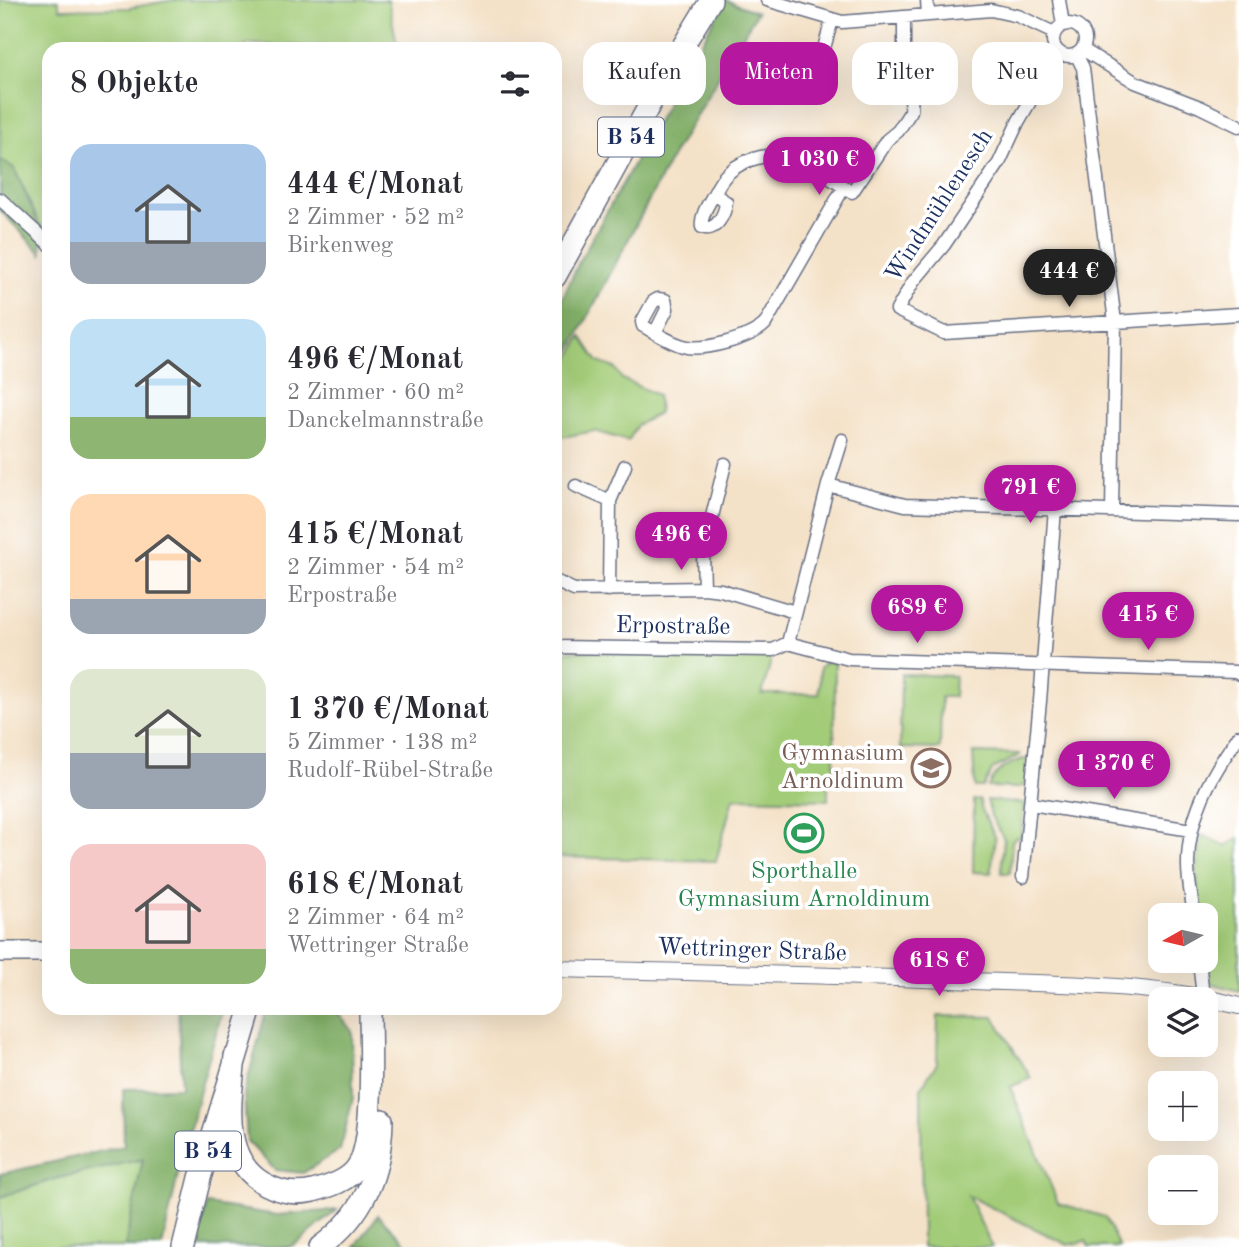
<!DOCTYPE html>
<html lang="de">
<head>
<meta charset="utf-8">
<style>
  :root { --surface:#fff; --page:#f7f7f7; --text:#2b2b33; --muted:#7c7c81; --accent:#b5179e }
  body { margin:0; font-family:"Old Standard TT",serif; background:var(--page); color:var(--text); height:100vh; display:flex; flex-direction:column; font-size:26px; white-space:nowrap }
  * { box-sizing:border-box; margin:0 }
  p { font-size:23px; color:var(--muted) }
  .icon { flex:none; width:38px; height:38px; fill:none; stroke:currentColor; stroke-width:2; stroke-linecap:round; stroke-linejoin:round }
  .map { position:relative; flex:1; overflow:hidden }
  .sheet { position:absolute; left:42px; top:42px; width:520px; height:973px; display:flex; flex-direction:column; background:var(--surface); border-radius:21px; box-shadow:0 7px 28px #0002 }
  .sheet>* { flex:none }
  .banner { position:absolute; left:583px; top:42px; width:551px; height:63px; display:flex; gap:14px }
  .needle { width:46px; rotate:262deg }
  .buttons { position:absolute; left:1148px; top:903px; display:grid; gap:14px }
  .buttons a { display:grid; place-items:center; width:70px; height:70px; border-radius:14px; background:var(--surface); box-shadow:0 7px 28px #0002; font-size:35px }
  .price { position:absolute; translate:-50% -60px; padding:0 16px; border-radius:24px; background:var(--accent); color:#fff; font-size:23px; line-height:46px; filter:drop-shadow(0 2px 4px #0008) }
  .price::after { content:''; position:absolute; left:50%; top:42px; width:21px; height:16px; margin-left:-10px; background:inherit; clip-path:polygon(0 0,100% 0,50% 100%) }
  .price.current { background:#222; color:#fff }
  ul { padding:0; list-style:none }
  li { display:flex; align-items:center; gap:21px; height:175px; padding:0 28px }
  li span { display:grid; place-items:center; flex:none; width:196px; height:140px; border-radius:21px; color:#555 }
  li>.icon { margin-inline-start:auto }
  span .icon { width:84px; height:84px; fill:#fffc; stroke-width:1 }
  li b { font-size:30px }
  h2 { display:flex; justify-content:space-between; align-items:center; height:84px; padding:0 28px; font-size:30px }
  .chip { padding:0 24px; border-radius:21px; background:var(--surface); box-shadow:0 7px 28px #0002; font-size:24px; line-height:63px }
  .chip.current { background:var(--accent); color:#fff }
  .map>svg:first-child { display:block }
  .green { fill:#a3cc78; stroke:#5f7e6b; stroke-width:2 }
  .forest { fill:#82b068; stroke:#4e7063; stroke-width:2 }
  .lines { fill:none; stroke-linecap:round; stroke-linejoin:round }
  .street-casing { stroke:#676e83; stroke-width:15 }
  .secondary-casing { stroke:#676e83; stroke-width:18 }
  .primary-casing { stroke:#676e83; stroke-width:22 }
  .highway-casing { stroke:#676e83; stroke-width:24 }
  .street { stroke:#fff; stroke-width:12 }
  .secondary { stroke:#fff; stroke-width:16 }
  .primary { stroke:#fff; stroke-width:19 }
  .highway { stroke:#fff; stroke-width:21 }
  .labels { text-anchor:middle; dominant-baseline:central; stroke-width:7; stroke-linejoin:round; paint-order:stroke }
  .shield { fill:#fff; stroke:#5f6d8e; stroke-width:2 }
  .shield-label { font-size:23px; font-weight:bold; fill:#1b2f5e }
  .street-label { font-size:24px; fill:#1b2f5e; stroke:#fff }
  .education-label { font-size:24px; fill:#785e54; stroke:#fff; text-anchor:end }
  .leisure-label { font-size:24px; fill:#27864d; stroke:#fff }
</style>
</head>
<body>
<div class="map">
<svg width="1239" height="1247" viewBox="0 0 1239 1247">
  <rect width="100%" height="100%" fill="#fff"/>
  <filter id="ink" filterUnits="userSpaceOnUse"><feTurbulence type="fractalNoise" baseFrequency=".0143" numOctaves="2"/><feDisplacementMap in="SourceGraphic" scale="14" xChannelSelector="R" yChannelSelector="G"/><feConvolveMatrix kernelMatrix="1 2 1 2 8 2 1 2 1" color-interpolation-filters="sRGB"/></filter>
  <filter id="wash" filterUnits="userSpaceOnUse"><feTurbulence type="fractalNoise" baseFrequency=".00686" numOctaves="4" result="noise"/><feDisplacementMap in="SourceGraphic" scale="28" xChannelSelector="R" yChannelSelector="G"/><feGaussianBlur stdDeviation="1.57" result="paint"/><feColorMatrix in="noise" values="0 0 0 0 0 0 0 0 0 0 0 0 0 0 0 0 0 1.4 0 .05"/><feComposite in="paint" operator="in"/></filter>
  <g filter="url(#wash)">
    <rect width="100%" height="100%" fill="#f4e2c8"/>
    <path class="green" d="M0,0H58L60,9L129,8L173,0H388L398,49L246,44V49H49V236L41,228L14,168L0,160Z
      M581,336L598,362L615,368L622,379L657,395L659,413L637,425L628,441L594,431L563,437L555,434V389Z
      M555,651L773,653L762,694H819L820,668L825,662H835L834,776H828V800L733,798L716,861L555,857Z
      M901,674L955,676L954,697H941L940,749L900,748Z
      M973,753L1020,754V755L993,769L983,787H975Z
      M1023,759L1029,760L1027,782L1019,788L988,787C994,771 1008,764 1023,759Z
      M974,800H980L981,808L995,837L991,873L973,872Z
      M987,800L1024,803L1021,838L1016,837L1012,841L1010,873H1001L1004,839L991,816Z
      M1202,835L1225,846L1239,838V991L1210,983L1206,950V915H1201L1196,872Z
      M938,1016L994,1017L1031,1078L1010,1087L1058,1203L1105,1217L1119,1247H1089L1086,1241L1068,1245L968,1196L992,1247H922L921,1088L937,1063Z
      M143,1159L125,1247H0V1197L58,1178Z"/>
    <path class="forest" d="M725,0L757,12L675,151L555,379V314L580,260Z
      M0,160L14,168L41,228L42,254L0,210Z
      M178,1008H223L183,1152L162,1247H125L143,1159L58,1178L0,1197V1174L124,1146L123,1089L181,1088Z
      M267,1008H334L352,1031L353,1098L340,1150L303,1173L275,1170L247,1141L244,1093Z
      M207,1204L277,1215L337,1210L299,1242L289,1247H197Z
      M378,1215L410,1247H355Z"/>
  </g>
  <g filter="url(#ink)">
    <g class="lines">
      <defs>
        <path id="street" d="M767,0L842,22L991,10L1018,16L1054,33
          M927,0L928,15
          M1059,0L1063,25
          M1053 40a16 16 0 1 1 32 0a16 16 0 1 1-32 0Z
          M1082,49L1135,82L1200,107L1239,126
          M1059,52L1018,122L999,163L944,245L913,282L897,310L944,333L1239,314
          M1076,54L1083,68L1115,322L1112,511
          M820,62L832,20
          M714,194L726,202C725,214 716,233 702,227C700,215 710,202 715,192C718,186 722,179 727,174C743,158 776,150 798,159C814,165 829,178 844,187
          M0,199L49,244
          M655,333L667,309L665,300L658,299L653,302L642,322L643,326C656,333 669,342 683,346C702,352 751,338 765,324L844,187L852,192L887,140L898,131L911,111L912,85L904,59V17
          M842,440L828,485L788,643L849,659L1236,672L1239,674
          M828,485L905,505L1239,515
          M576,486L610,501
          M555,581L574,590L704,588L721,590L795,612
          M704,588L703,553L725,464
          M609,590L610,501L625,466
          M555,647L773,650L788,643
          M1031,804L1191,830
          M1023,877L1040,701L1055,509
          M1194,915C1192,899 1188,882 1188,866C1187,818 1211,774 1239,736
          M1199,961L1203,997"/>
        <path id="secondary" d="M555,969C695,972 835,975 975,981C1064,985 1152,983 1239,1006"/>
        <path id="primary" d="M0,952H49"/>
        <path id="highway" d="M555,277L672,64L711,0
          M235,1056C231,1101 219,1161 267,1185C282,1193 296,1195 313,1191C328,1187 349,1181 358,1166C375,1139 370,1043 370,1008
          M183,1247L200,1178L251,1008
          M320,1247C364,1215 381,1174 382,1120"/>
      </defs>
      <use href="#street" class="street-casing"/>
      <use href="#secondary" class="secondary-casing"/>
      <use href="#primary" class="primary-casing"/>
      <use href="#highway" class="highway-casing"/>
      <use href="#street" class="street"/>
      <use href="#secondary" class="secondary"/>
      <use href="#primary" class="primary"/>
      <use href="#highway" class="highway"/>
    </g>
  </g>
  <defs>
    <symbol id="school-ring" viewBox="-11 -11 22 22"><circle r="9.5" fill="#fff" stroke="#8d6e63" stroke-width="1.5"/><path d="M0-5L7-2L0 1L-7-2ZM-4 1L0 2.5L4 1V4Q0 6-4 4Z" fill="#8d6e63"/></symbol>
    <symbol id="stadium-ring" viewBox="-11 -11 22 22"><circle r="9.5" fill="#fff" stroke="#2e9e5b" stroke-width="1.5"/><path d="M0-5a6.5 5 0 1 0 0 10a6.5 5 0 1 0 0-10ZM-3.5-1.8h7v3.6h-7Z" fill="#2e9e5b"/></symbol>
  </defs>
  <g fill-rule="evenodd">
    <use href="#school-ring" x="909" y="746" width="44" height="44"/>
    <use href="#stadium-ring" x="782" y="811" width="44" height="44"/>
  </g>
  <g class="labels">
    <g class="shield">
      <rect x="598" y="117.5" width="66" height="39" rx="5"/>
      <rect x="175" y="1131.5" width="66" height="39" rx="5"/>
    </g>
    <g class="shield-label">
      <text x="631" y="137">B 54</text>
      <text x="208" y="1151">B 54</text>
    </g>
    <g class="street-label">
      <text transform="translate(940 206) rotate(-57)">Windmühlenesch</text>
      <text transform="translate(673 627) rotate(1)">Erpostraße</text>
      <text transform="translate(752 951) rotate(2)">Wettringer Straße</text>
    </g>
    <g class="education-label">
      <text x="904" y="754">Gymnasium<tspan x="904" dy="28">Arnoldinum</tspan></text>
    </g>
    <g class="leisure-label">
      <text x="804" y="872">Sporthalle<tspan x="804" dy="28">Gymnasium Arnoldinum</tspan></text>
    </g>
  </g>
</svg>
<div class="buttons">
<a><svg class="needle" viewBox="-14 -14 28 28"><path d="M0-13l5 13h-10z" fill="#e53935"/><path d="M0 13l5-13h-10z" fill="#7c7c81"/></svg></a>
<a><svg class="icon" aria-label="layers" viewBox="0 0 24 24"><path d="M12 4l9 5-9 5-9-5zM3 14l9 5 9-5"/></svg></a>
<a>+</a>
<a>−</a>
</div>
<b class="price" style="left:819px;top:197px">1 030 €</b>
<b class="price current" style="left:1069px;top:309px">444 €</b>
<b class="price" style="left:1030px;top:525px">791 €</b>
<b class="price" style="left:681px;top:572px">496 €</b>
<b class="price" style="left:917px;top:645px">689 €</b>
<b class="price" style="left:1148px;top:652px">415 €</b>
<b class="price" style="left:1114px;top:801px">1 370 €</b>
<b class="price" style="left:939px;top:998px">618 €</b>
<div class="banner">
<a class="chip">Kaufen</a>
<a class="chip current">Mieten</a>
<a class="chip">Filter</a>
<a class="chip">Neu</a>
</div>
<section class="sheet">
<h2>8 Objekte<svg class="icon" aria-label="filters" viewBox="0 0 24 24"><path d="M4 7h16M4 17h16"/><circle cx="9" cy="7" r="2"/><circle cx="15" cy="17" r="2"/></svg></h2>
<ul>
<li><span style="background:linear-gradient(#a9c7e8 70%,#9aa5b1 0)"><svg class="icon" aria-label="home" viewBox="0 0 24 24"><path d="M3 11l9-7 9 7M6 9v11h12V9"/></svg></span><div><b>444 €/Monat</b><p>2 Zimmer · 52 m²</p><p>Birkenweg</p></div></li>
<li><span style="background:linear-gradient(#bfe0f5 70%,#8fb573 0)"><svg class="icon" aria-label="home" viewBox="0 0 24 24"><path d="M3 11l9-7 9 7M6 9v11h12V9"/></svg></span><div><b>496 €/Monat</b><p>2 Zimmer · 60 m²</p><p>Danckelmannstraße</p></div></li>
<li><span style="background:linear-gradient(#ffd9b3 75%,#9aa5b1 0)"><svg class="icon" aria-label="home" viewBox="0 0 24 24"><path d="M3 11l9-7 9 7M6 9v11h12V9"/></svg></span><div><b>415 €/Monat</b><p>2 Zimmer · 54 m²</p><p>Erpostraße</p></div></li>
<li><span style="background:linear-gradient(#dfe7d0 60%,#9aa5b1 0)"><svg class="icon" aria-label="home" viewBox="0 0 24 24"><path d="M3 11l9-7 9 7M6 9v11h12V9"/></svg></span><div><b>1 370 €/Monat</b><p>5 Zimmer · 138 m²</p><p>Rudolf-Rübel-Straße</p></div></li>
<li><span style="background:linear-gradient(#f6c9c9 75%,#8fb573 0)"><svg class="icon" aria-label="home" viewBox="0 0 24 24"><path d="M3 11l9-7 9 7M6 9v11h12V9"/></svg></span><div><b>618 €/Monat</b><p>2 Zimmer · 64 m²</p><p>Wettringer Straße</p></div></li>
</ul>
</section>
</div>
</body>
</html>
